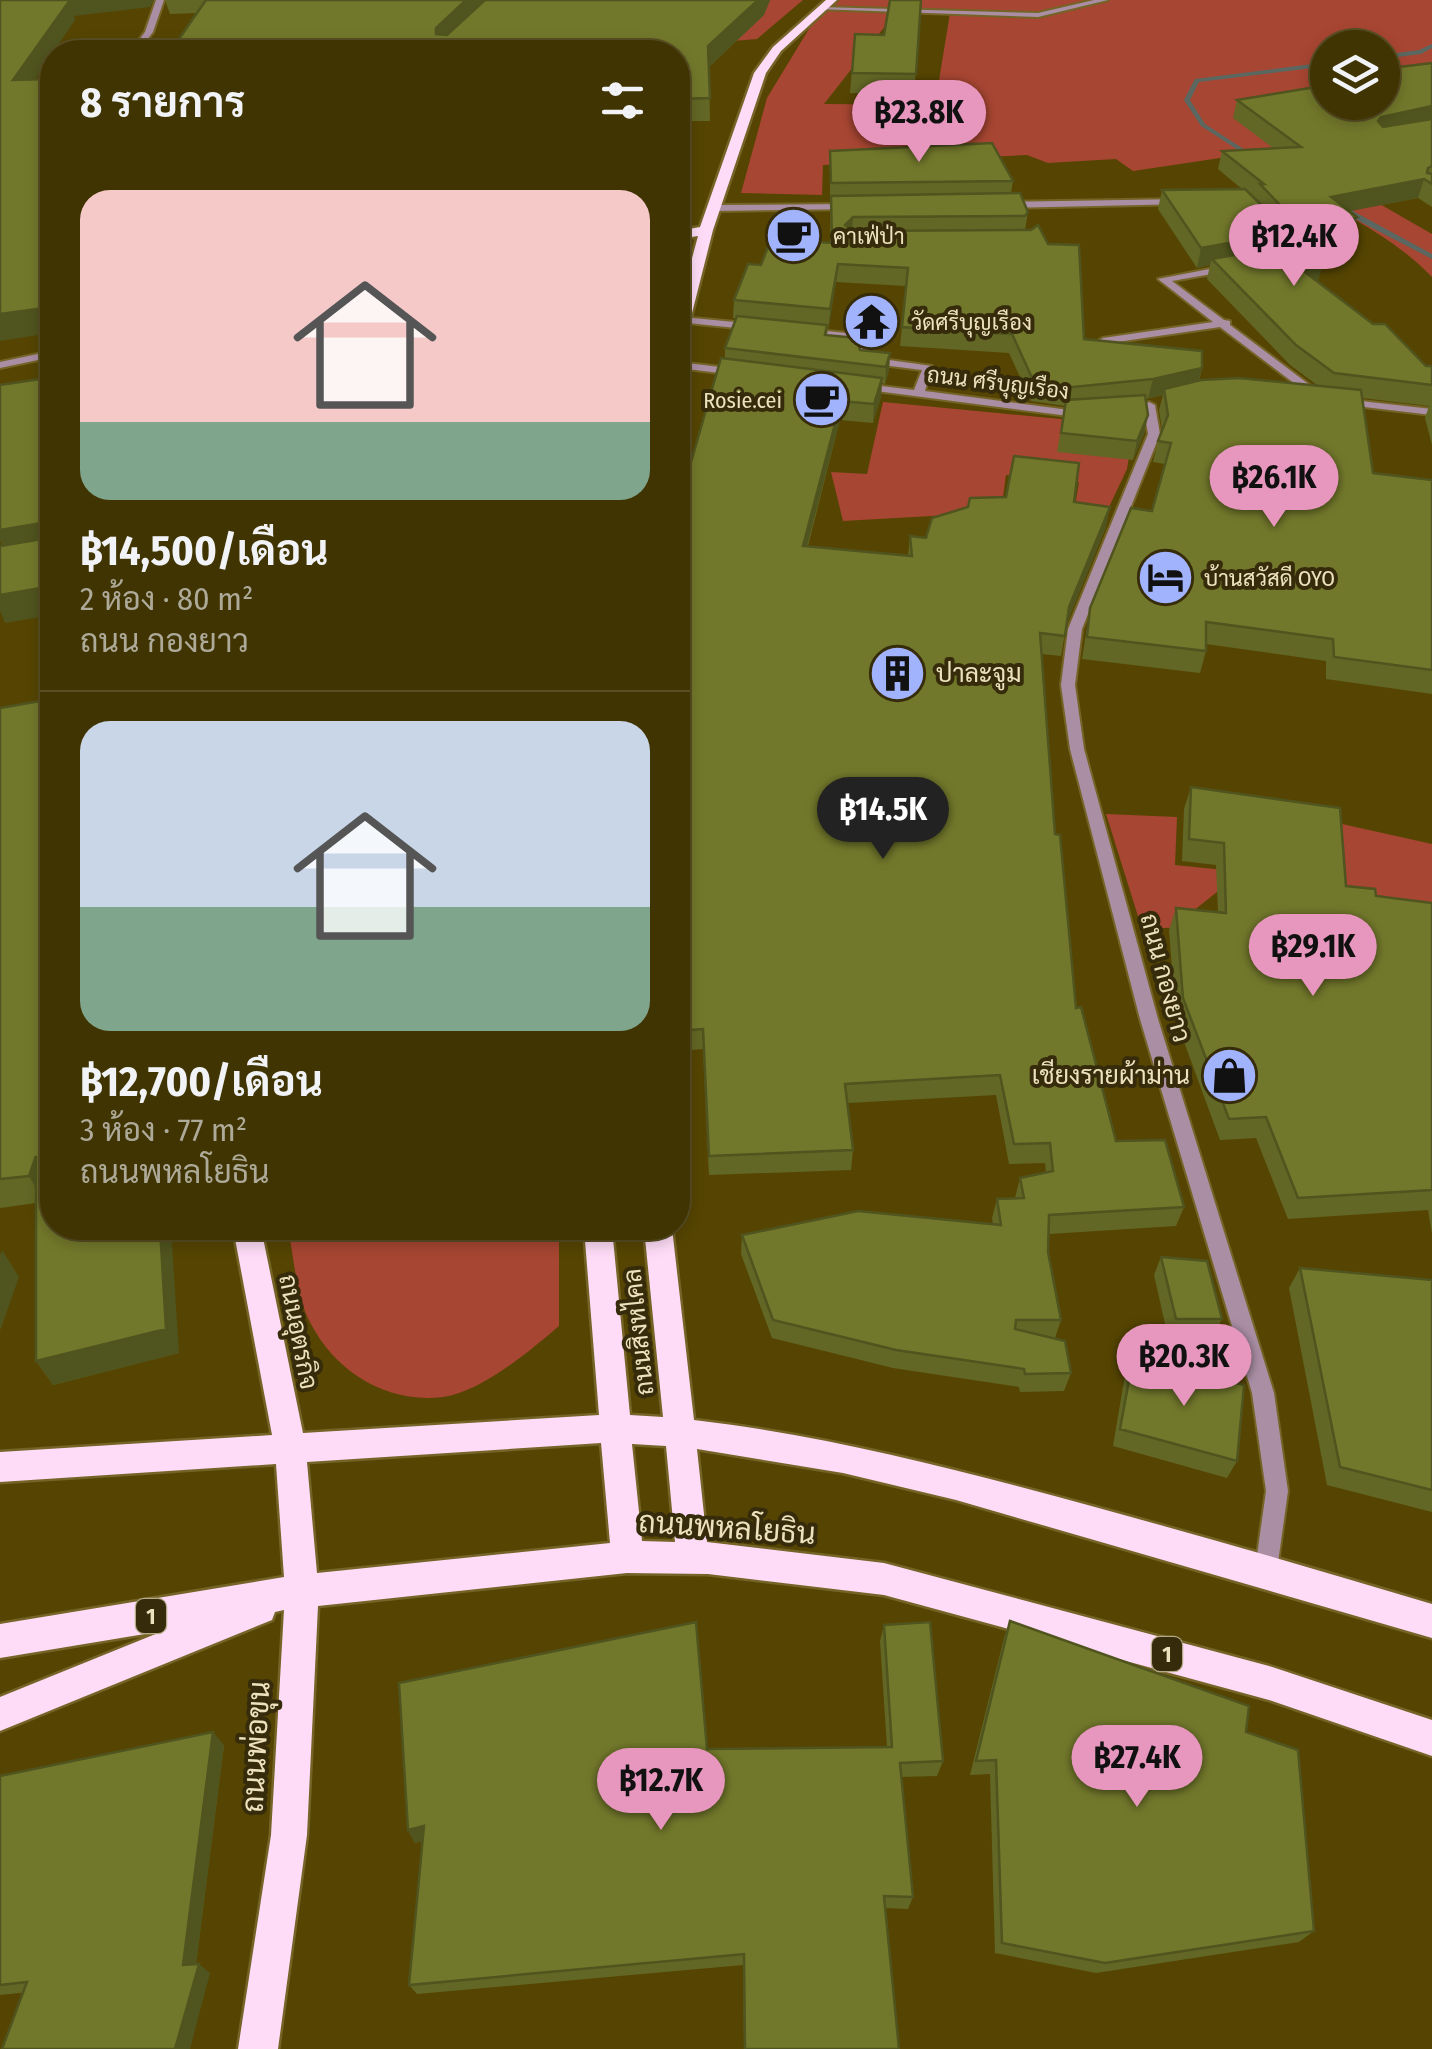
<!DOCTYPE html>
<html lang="th">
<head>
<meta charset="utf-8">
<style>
  :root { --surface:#403402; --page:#473c0c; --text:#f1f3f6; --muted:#aeaa99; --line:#594f24; --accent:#e797bd }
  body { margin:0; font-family:"Fira Sans Condensed",Sarabun,sans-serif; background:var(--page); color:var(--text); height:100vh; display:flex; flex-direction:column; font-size:38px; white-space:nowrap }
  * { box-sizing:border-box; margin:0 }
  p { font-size:32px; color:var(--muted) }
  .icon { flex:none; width:55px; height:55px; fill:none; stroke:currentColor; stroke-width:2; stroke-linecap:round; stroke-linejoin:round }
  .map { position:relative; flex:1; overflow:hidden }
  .side { position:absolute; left:40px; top:40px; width:650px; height:1200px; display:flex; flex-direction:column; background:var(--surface); border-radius:40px; box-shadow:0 5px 15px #0003,0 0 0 2px var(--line) }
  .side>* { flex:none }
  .buttons { position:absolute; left:1310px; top:30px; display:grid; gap:20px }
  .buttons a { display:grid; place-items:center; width:90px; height:90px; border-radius:50%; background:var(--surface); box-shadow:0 5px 15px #0003,0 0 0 2px var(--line); font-size:50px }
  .price { position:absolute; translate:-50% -85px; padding:0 22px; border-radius:35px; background:var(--accent); color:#111; font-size:32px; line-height:65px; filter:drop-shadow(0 2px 5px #0008) }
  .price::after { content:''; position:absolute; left:50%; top:60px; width:30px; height:22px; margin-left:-15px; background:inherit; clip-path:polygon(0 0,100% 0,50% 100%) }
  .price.on { background:#222; color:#fff }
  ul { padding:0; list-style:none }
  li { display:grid; align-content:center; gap:20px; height:530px; padding:0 40px }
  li+li { border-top:2px solid var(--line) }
  li span { display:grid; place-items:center; height:310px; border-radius:30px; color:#555 }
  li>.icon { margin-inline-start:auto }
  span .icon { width:180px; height:180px; fill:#fffc; stroke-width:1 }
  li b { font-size:42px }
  h2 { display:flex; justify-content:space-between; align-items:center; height:120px; padding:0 40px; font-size:42px }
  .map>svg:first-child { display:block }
  .green { fill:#a74632; fill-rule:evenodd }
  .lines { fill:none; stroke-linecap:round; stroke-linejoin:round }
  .stream { fill:#5b6861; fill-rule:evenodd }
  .minor-casing { stroke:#746427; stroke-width:4 }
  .major-casing { stroke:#746427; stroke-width:5 }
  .minor { fill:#aa8ea4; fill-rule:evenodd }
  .major { fill:#fedcf7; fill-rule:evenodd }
  .wall { fill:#626725 }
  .shaded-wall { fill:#50541e }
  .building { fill:#72782b; stroke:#50541e; stroke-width:2.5 }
  .labels { text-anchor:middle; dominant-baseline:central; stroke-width:8; stroke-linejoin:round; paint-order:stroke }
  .far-poi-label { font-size:22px; fill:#ede2bd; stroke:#362c0b; text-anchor:start }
  .far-street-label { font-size:22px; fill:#ede2bd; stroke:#362c0b }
  .shield { fill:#362c0b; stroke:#b6ab88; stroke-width:2.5 }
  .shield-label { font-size:22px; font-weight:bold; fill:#ede2bd }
  .poi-label { font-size:25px; fill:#ede2bd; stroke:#362c0b; text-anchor:start }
  .street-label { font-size:25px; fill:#ede2bd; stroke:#362c0b }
  .near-street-label { font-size:30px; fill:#ede2bd; stroke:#362c0b }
</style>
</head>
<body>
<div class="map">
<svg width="1432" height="2049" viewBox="0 0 1432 2049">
  <rect width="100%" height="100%" fill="#564502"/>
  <path class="green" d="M723,0H803L757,39L733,41Z
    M832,0H1432V76L1383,83L1382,48H1328V102L1364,195L1432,234V277C1381,224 1306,196 1242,163L1220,158L1133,171L1116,159L1048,163L1027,155L823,165L822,195L741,193L767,98L821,9ZM897,11L950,13L935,105L824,104Z
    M883,402L1134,426L1127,469L1101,524L1073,519L1079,482L1006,475L1001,512L843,521L831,472L867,474Z
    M1106,814L1177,817L1175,865L1224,870L1225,891L1217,892L1188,915L1186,927L1142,929Z
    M1333,822L1432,844V924L1342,906Z
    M288,1228H559V1326C531,1350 481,1392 443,1397C387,1404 336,1372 311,1324C296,1298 294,1257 288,1228Z"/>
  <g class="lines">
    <path class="stream" d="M1432,44V48L1421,54L1382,59V55L1419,50Z
      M1328,62V66L1199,82L1190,100L1205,124L1256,157V159H1252L1201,126L1184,100L1195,79Z
      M1334,204H1340L1432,254V259L1334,208Z"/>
    <defs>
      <path id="minor" d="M156,0H164L153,32L138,52H130L145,32Z
        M1094,0H1108L1038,17L817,9L821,7L1038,13Z
        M1183,199L1188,202L1186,204L1004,208L999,205L1004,202Z
        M853,204L858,207L856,209L715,211L710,208L715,205Z
        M1230,265L1234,266V270L1172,281L1224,320L1230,321V325L1323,395V399H1315L1220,327L1103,344L1098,341L1103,338L1213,322L1158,279Z
        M682,317L756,324L761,327L756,330L678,322V319Z
        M807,329L866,335L868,357L932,366L925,391L1069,410L1084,409L1090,412L1069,416L853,388V384L857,383L914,390L922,370L859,362L857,340L803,334V330Z
        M52,351V357L0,368V362Z
        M678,362L737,369L743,372L737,375L678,368Z
        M1343,399L1432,409V415L1339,404L1337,402Z
        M1149,402L1155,405L1160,434L1082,629L1075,685L1084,749L1158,1019L1274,1393L1288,1491L1277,1570L1274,1578L1266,1581L1258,1578L1255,1570L1266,1491L1252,1393L1140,1019L1070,749L1061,685L1068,629L1148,434L1143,405Z"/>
      <path id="major" d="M826,0H837L781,51L766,73L713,230L686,337L678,341V310L698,236L678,239V231L700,227L754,73L773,47Z
        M233,1228H261L303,1433L599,1415L584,1228H612L630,1415L663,1417L644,1228H672L694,1420C830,1436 963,1471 1095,1507C1208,1538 1320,1570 1432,1604V1638L956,1500L843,1473L697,1449L707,1542L884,1563L1269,1666L1432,1720V1756L1269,1700L884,1595L708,1574L627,1573L318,1606L307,1835L278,2049H238L271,1835L284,1610L275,1612L272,1620L0,1731V1697L163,1631L0,1658V1624L284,1577L276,1464L0,1482V1452L272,1435ZM601,1443L610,1543L317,1573L307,1462ZM632,1444L666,1446L675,1542L642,1541Z"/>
    </defs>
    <use href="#minor" class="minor-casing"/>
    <use href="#major" class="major-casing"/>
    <use href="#minor" class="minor"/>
    <use href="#major" class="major"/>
  </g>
  <path class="wall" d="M165,0H770L764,15L709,67L710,121H678V52L197,13L170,14Z
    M921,0L914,94L850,93L855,34L884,35Z
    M1432,63V207L1418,198L1349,211L1357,217L1351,237L1293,243L1281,231L1280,238L1318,282L1426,366H1432V445L1425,418L1429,406L1362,398L1373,473L1432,480V694L1326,679V661L1206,644V651L1200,673L1082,659L1090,608L1152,511L1165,464L1153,462L1158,441L1162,429L1159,410L1163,395L1146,399L1148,415L1144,434L1133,460L1057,452L1065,406L1031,401L1009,353L900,346L906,286L836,282L827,335L860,350L890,353L889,370L885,384L882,383L881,397L873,423L840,420L808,546L908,556L910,536L926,538L1074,502L1106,527L1067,622L1061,656L1042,654L1055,834L1076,1008L1116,1141L1184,1207L1176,1226L1049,1234L1048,1252L1061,1320L1055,1338H1051L1071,1373L1064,1391L1020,1392L1019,1387L893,1368L772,1338L741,1254L742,1235L993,1224L992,1218L997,1199L1015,1198L1020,1178L1046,1173L1045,1163L1009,1164L996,1095L848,1103L853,1150L851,1170L709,1175L703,1049L692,1050L678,916V490L691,462L725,359V348L736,318H733L734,300L761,265L830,243V151L1013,181L1011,193L1028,212L1025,230L1084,339L1202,368L1199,381L1317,385L1290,365L1207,279L1210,265L1197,268L1158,209L1162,190L1242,189L1218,169L1222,151L1273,148L1233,118L1237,100L1328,102Z
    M0,708L179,1353L53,1385L36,1361V1203L0,1208Z
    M1191,787L1346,886L1376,896L1432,903V1234L1428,1210L1288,1219L1256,1138L1220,1140L1176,1020L1169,930L1176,908L1218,912L1216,865L1182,861L1184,809Z
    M1161,1257L1222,1319L1213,1336L1168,1337L1154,1275Z
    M1300,1268L1432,1280V1512L1327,1485L1289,1288Z
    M1133,1358L1237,1461L1227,1478L1113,1446L1125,1375Z
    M1010,1621L1246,1732L1314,1931L1299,1942L1096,1973L995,1953L990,1774L970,1775L1004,1638Z
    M884,1625L943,1761L937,1776L901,1777L913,1897L908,1909L885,1908L899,2049H744L743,1965L417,1994L409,1985L423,1841L415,1843L408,1830L707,1749L887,1747L880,1641Z
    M224,1745L196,1964L210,1973L0,1995V1776Z"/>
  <path class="shaded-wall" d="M70,0H154L150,7L74,16L75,20L20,102L13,80Z
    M466,0H490L438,52L436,28Z
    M758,0H770L764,15L708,68V46Z
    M1432,106V121L1375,135L1378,121L1381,117Z
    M1424,179L1418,198L1325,216L1331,197Z
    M853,217L852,235L845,225Z
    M1357,217L1351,237L1293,243L1298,224Z
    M1283,226L1278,245L1263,228Z
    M1251,239L1246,258L1212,259L1210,265L1197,268L1201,248Z
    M1323,263L1318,282L1301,269Z
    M838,264L836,282L829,328L830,309Z
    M52,307V333L0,341V314Z
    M890,353L889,370L885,384L886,367Z
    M1202,368L1197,387L1164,389L1163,395L1148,398L1153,379Z
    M47,378L52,394V462Z
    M882,378L881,397L873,423L874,404Z
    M841,401L840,420L802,565L803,546Z
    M1148,415L1144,434L1133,460L1137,441Z
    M1110,507L1106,527L1065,628L1069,607Z
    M41,523L51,550L7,558L0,541V530Z
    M52,586V615L5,623L0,611V595Z
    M36,1156L44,1202L29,1176Z
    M160,1228H171L179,1353L53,1385L36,1361Z
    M2,1250L19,1277L0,1331V1255Z
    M213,1732L224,1745L195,1973L183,1965Z
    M424,1826L432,1839L415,1843L408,1830Z
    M199,1964L210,1973L190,2049H175Z"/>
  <path class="building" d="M0,0H70L13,80L52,79V307L0,314Z
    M206,0H466L436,28V34L447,35L485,0H758L708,46L710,98L678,99V52H170Z
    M890,0H921L916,74L852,73L855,34L884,35Z
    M1432,63V106L1381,117L1378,121L1383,127L1432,119V166L1428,168L1427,173L1432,174V184L1424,179L1331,197L1357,217L1298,224L1260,184H1264L1222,151L1301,147L1237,100L1328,85V102H1382V69Z
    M992,143L1013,181L831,183L830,151Z
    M1245,189L1283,226L1263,228L1323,263L1301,269L1373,324H1385L1426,366H1432V385L1334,373L1296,345L1212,259L1257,251L1259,241L1251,239L1201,248L1162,190Z
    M1020,193L1028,212L1025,216L853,217L845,225L853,231L1031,230L1038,225L1048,244L1079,245L1084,339L1202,351V368L1153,379L1073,387L1034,382L1012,334L902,327L908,268L838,264L830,309L734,300L748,264L761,265L771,239L832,243L831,196Z
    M737,316L827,325L825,335L856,338L860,350L890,353L886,367L725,348Z
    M721,358L882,378L874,404L841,401L803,546L912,556L910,536L926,538L932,518L968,507L970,498L1006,497L1014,456L1079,463L1074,502L1110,507L1069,607L1065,636L1040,633L1055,834L1060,835L1076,1008L1081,1007L1116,1141L1165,1140L1184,1207L1049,1215L1048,1252L1061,1320H1016L1015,1329L1065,1341L1071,1373L1025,1374L1024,1369L896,1350L773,1320L742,1235L858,1211L1001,1225L997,1199L1024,1198L1020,1178L1053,1171L1050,1143L1014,1144L1000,1075L845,1084L853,1150L709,1156L703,1029L691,1030L678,900V490L686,462H691Z
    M47,378L52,462V586L0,595V546L43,539L46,527L41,523L0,530V385Z
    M1239,378L1361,390L1373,473L1432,480V670L1334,657L1333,639L1206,622V651L1087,637L1090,608L1131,508L1152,511L1171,443L1158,441L1168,415L1164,389L1201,380Z
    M1145,395L1148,415L1137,441L1061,433L1066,400Z
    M52,699V1228H160L166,1329L36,1361V1156L29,1176L0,1179V708Z
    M1191,787L1340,808L1346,886L1375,889L1376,896L1432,903V1190L1298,1198L1266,1117L1229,1119L1183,998L1176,908L1226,913L1224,843L1189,839Z
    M1161,1257L1207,1261L1222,1319H1176Z
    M1300,1268L1432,1280V1490L1340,1467Z
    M1133,1358L1244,1385L1237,1461L1120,1429Z
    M1010,1621L1249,1706L1246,1732L1298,1750L1314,1931L1105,1963L1002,1943L996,1760L976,1761Z
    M696,1622L707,1749L892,1747L884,1625L930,1622L943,1761L900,1763L913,1897L884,1896L899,2049H745L744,1954L409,1985L424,1826L408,1830L399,1683Z
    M213,1732L183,1965L199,1964L175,2049H2L27,1982L0,1985V1776Z"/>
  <defs>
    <symbol id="cafe-disc" viewBox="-11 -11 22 22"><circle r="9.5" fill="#a1b3fd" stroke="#362c0b"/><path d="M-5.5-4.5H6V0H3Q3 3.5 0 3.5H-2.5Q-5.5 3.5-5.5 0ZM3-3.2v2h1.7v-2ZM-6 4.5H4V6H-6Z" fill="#111"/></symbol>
    <symbol id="temple-disc" viewBox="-11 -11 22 22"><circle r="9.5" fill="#a1b3fd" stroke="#362c0b"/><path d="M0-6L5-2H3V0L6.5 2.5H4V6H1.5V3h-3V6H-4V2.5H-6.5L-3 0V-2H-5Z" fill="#111"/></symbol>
    <symbol id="hotel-disc" viewBox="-11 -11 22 22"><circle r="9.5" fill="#a1b3fd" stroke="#362c0b"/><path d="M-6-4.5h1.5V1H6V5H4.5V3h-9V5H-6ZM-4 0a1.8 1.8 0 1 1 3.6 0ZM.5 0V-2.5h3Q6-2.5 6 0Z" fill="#111"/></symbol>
    <symbol id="building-disc" viewBox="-11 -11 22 22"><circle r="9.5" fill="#a1b3fd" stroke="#362c0b"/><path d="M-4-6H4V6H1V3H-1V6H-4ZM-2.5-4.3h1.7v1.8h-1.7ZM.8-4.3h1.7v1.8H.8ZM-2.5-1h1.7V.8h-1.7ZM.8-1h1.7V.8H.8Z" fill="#111"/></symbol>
    <symbol id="shop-disc" viewBox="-11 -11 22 22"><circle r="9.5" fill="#a1b3fd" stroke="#362c0b"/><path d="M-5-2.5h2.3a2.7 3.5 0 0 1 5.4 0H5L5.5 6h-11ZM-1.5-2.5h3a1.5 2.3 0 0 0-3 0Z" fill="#111"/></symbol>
  </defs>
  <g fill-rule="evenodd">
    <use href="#cafe-disc" x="762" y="204" width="63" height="63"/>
    <use href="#temple-disc" x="840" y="290" width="63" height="63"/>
    <use href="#cafe-disc" x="790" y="368" width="63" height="63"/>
    <use href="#hotel-disc" x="1134" y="546" width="63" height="63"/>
    <use href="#building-disc" x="866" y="642" width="63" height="63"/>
    <use href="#shop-disc" x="1198" y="1044" width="63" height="63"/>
  </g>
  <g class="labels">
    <g class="far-poi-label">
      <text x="833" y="236">คาเฟ่ป่า</text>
      <text x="911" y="322">วัดศรีบุญเรือง</text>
      <text x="782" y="400" text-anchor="end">Rosie.cei</text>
      <text x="1204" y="578">บ้านสวัสดี OYO</text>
    </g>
    <g class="far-street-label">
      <text transform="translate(998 383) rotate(7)">ถนน ศรีบุญเรือง</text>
    </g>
    <g class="shield">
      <rect x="136" y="1599" width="30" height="34" rx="8"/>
      <rect x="1152" y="1637" width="30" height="34" rx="8"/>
    </g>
    <g class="shield-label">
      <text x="151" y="1616">1</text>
      <text x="1167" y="1654">1</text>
    </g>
    <g class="poi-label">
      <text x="936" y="674">ปาละจูม</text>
      <text x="1190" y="1076" text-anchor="end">เชียงรายผ้าม่าน</text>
    </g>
    <g class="street-label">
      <text transform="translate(1165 978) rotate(75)">ถนน กองยาว</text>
      <text transform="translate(298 1332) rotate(79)">ถนนอุตรกิจ</text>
      <text transform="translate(639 1332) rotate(-96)">ถนนสิงหไคล</text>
    </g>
    <g class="near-street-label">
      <text transform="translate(727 1528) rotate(4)">ถนนพหลโยธิน</text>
      <text transform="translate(256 1747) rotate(-87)">ถนนพ่อขุน</text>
    </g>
  </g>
</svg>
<div class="buttons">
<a><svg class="icon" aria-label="layers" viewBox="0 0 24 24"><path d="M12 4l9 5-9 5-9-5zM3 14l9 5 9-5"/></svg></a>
</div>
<b class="price" style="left:919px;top:165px">฿23.8K</b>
<b class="price" style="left:1294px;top:289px">฿12.4K</b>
<b class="price" style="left:1274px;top:530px">฿26.1K</b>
<b class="price on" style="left:883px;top:862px">฿14.5K</b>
<b class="price" style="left:1313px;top:999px">฿29.1K</b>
<b class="price" style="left:1184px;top:1409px">฿20.3K</b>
<b class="price" style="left:1137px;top:1810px">฿27.4K</b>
<b class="price" style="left:661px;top:1833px">฿12.7K</b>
<section class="side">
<h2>8 รายการ<svg class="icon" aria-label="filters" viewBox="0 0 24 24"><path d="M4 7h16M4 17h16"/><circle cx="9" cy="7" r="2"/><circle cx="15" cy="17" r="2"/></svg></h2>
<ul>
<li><span style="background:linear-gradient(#f6c9c9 75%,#7fa58c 0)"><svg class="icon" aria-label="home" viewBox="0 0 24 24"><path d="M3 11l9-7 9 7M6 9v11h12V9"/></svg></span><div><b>฿14,500/เดือน</b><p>2 ห้อง · 80 m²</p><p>ถนน กองยาว</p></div></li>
<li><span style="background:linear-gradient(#c9d6e8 60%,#7fa58c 0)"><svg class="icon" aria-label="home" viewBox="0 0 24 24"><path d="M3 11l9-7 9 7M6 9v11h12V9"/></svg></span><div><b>฿12,700/เดือน</b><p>3 ห้อง · 77 m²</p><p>ถนนพหลโยธิน</p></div></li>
</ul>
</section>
</div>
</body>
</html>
